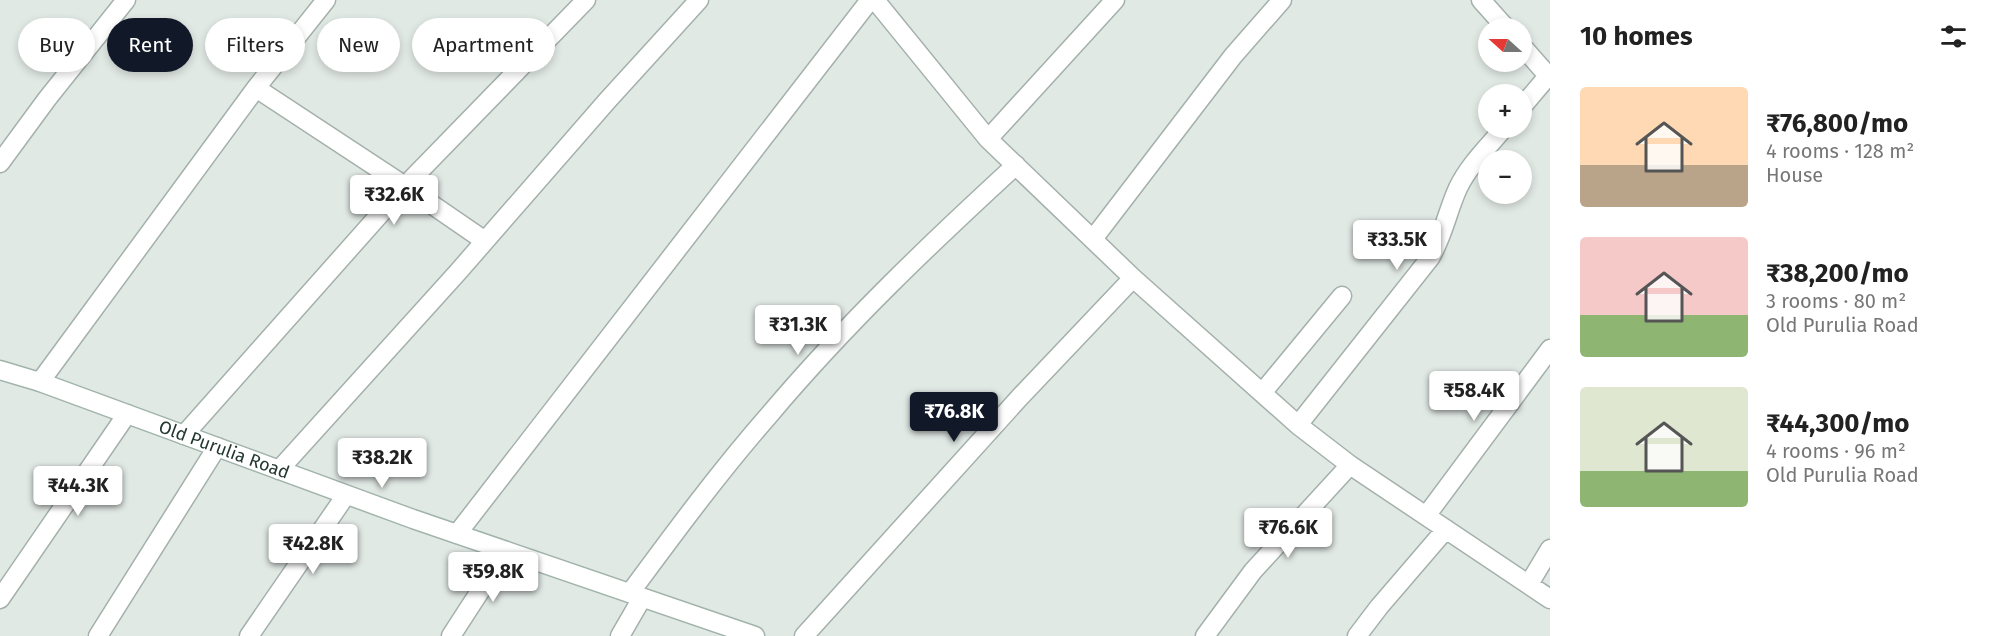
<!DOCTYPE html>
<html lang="en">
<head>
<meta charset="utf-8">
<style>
  :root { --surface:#fff; --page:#f6f6f6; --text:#222; --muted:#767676; --accent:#111827 }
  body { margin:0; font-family:"Fira Sans",sans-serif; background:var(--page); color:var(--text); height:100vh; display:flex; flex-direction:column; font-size:22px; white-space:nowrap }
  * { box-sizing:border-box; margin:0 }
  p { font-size:20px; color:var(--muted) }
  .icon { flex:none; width:33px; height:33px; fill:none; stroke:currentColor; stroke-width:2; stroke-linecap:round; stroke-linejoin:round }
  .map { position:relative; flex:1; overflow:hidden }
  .panel { display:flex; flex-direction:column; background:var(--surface); width:450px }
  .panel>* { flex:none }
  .guide { position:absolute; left:18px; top:18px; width:570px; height:54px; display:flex; gap:12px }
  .needle { width:39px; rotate:291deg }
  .fabs { position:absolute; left:1478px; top:18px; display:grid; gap:12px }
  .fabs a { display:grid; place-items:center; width:54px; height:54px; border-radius:50%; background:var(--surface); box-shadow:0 3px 9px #0003; font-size:30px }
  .price { position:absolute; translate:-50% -51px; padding:0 14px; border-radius:6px; background:#fff; color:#222; font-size:20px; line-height:39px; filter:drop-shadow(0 2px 3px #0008) }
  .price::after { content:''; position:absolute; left:50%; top:36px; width:18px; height:14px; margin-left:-9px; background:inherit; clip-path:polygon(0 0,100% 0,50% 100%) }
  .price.current { background:var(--accent); color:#fff }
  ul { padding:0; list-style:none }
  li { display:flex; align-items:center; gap:18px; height:150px; padding:0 30px }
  li span { display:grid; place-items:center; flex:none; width:168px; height:120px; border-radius:6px; color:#555 }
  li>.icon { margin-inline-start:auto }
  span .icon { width:72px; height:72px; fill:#fffc; stroke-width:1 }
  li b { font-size:26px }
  h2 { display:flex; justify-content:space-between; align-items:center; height:72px; padding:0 30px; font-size:26px }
  .tag { padding:0 21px; border-radius:27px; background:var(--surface); box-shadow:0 3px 9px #0003; font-size:21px; line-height:54px }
  .tag.current { background:var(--accent); color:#fff }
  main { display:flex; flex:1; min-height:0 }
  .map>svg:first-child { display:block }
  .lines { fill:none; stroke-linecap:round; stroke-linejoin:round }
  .minor-casing { stroke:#a4b0ab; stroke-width:21 }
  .secondary-casing { stroke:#a1b4ab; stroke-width:21 }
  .minor { stroke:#fff; stroke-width:18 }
  .secondary { stroke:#fff; stroke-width:18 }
  .labels { text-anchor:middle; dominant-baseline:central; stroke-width:6; stroke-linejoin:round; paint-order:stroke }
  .street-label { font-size:18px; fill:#233830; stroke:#f1f7f3 }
</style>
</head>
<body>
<main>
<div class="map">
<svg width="1550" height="636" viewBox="0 0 1550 636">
  <rect width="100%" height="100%" fill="#e1e9e5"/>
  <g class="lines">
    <defs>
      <path id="minor" d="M875,0L988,139L1133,278L1298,425L1350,465L1550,599
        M1481,0L1506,28
        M1521,45L1550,78
        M256,88L326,0
        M1521,108L1548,76
        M988,139L1115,0
        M0,163L47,99L126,0
        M1093,239L1233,56L1282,0
        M40,382L256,88L405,186L485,241
        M1262,393L1342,296
        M1298,425L1430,258C1444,234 1447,212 1458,188C1469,165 1488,147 1504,128
        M184,435L405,186L586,0
        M279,470L458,272L607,101L699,0
        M1426,516L1550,349
        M457,534L870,0
        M1529,584L1550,549
        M630,593C675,532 720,471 770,414C845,325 930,244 1016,165
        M0,599L127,414
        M98,636L217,447
        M249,636L346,495
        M451,636L506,551
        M620,636L642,598
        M804,636L1020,397L1133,278
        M1205,636L1253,571L1350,465
        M1357,636L1379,607L1446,529"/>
      <g id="secondary">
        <path id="s1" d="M0,370L40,382L413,519L755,636"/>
      </g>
    </defs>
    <use href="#minor" class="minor-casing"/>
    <use href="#secondary" class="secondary-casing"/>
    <use href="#minor" class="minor"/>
    <use href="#secondary" class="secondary"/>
  </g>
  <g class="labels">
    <g class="street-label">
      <text stroke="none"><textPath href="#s1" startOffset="238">Old Purulia Road</textPath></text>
    </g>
  </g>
</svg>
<div class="fabs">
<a><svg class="needle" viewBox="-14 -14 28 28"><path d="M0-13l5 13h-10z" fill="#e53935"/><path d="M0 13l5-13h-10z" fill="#767676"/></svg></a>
<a>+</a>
<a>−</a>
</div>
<b class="price" style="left:394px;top:226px">₹32.6K</b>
<b class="price" style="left:1397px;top:271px">₹33.5K</b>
<b class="price" style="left:798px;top:356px">₹31.3K</b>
<b class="price" style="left:1474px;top:422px">₹58.4K</b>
<b class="price current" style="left:954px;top:443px">₹76.8K</b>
<b class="price" style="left:382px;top:489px">₹38.2K</b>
<b class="price" style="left:78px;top:517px">₹44.3K</b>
<b class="price" style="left:1288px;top:559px">₹76.6K</b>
<b class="price" style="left:313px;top:575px">₹42.8K</b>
<b class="price" style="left:493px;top:603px">₹59.8K</b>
<div class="guide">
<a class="tag">Buy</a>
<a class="tag current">Rent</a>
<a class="tag">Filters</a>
<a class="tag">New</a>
<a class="tag">Apartment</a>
</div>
</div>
<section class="panel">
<h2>10 homes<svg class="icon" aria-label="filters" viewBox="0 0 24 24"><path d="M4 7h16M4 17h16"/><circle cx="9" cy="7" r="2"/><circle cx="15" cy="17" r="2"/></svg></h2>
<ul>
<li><span style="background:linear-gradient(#ffd9b3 65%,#b9a48a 0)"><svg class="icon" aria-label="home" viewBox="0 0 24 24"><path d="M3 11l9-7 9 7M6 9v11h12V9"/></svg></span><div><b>₹76,800/mo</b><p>4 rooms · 128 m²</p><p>House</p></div></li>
<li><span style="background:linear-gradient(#f6c9c9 65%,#8fb573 0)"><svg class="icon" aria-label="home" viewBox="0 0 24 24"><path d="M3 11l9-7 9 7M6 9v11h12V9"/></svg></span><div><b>₹38,200/mo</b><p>3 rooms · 80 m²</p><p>Old Purulia Road</p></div></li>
<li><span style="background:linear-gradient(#dfe7d0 70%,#8fb573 0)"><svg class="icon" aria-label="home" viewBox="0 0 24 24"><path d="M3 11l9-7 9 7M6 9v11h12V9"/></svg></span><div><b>₹44,300/mo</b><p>4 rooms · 96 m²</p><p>Old Purulia Road</p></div></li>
</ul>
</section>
</main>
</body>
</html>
